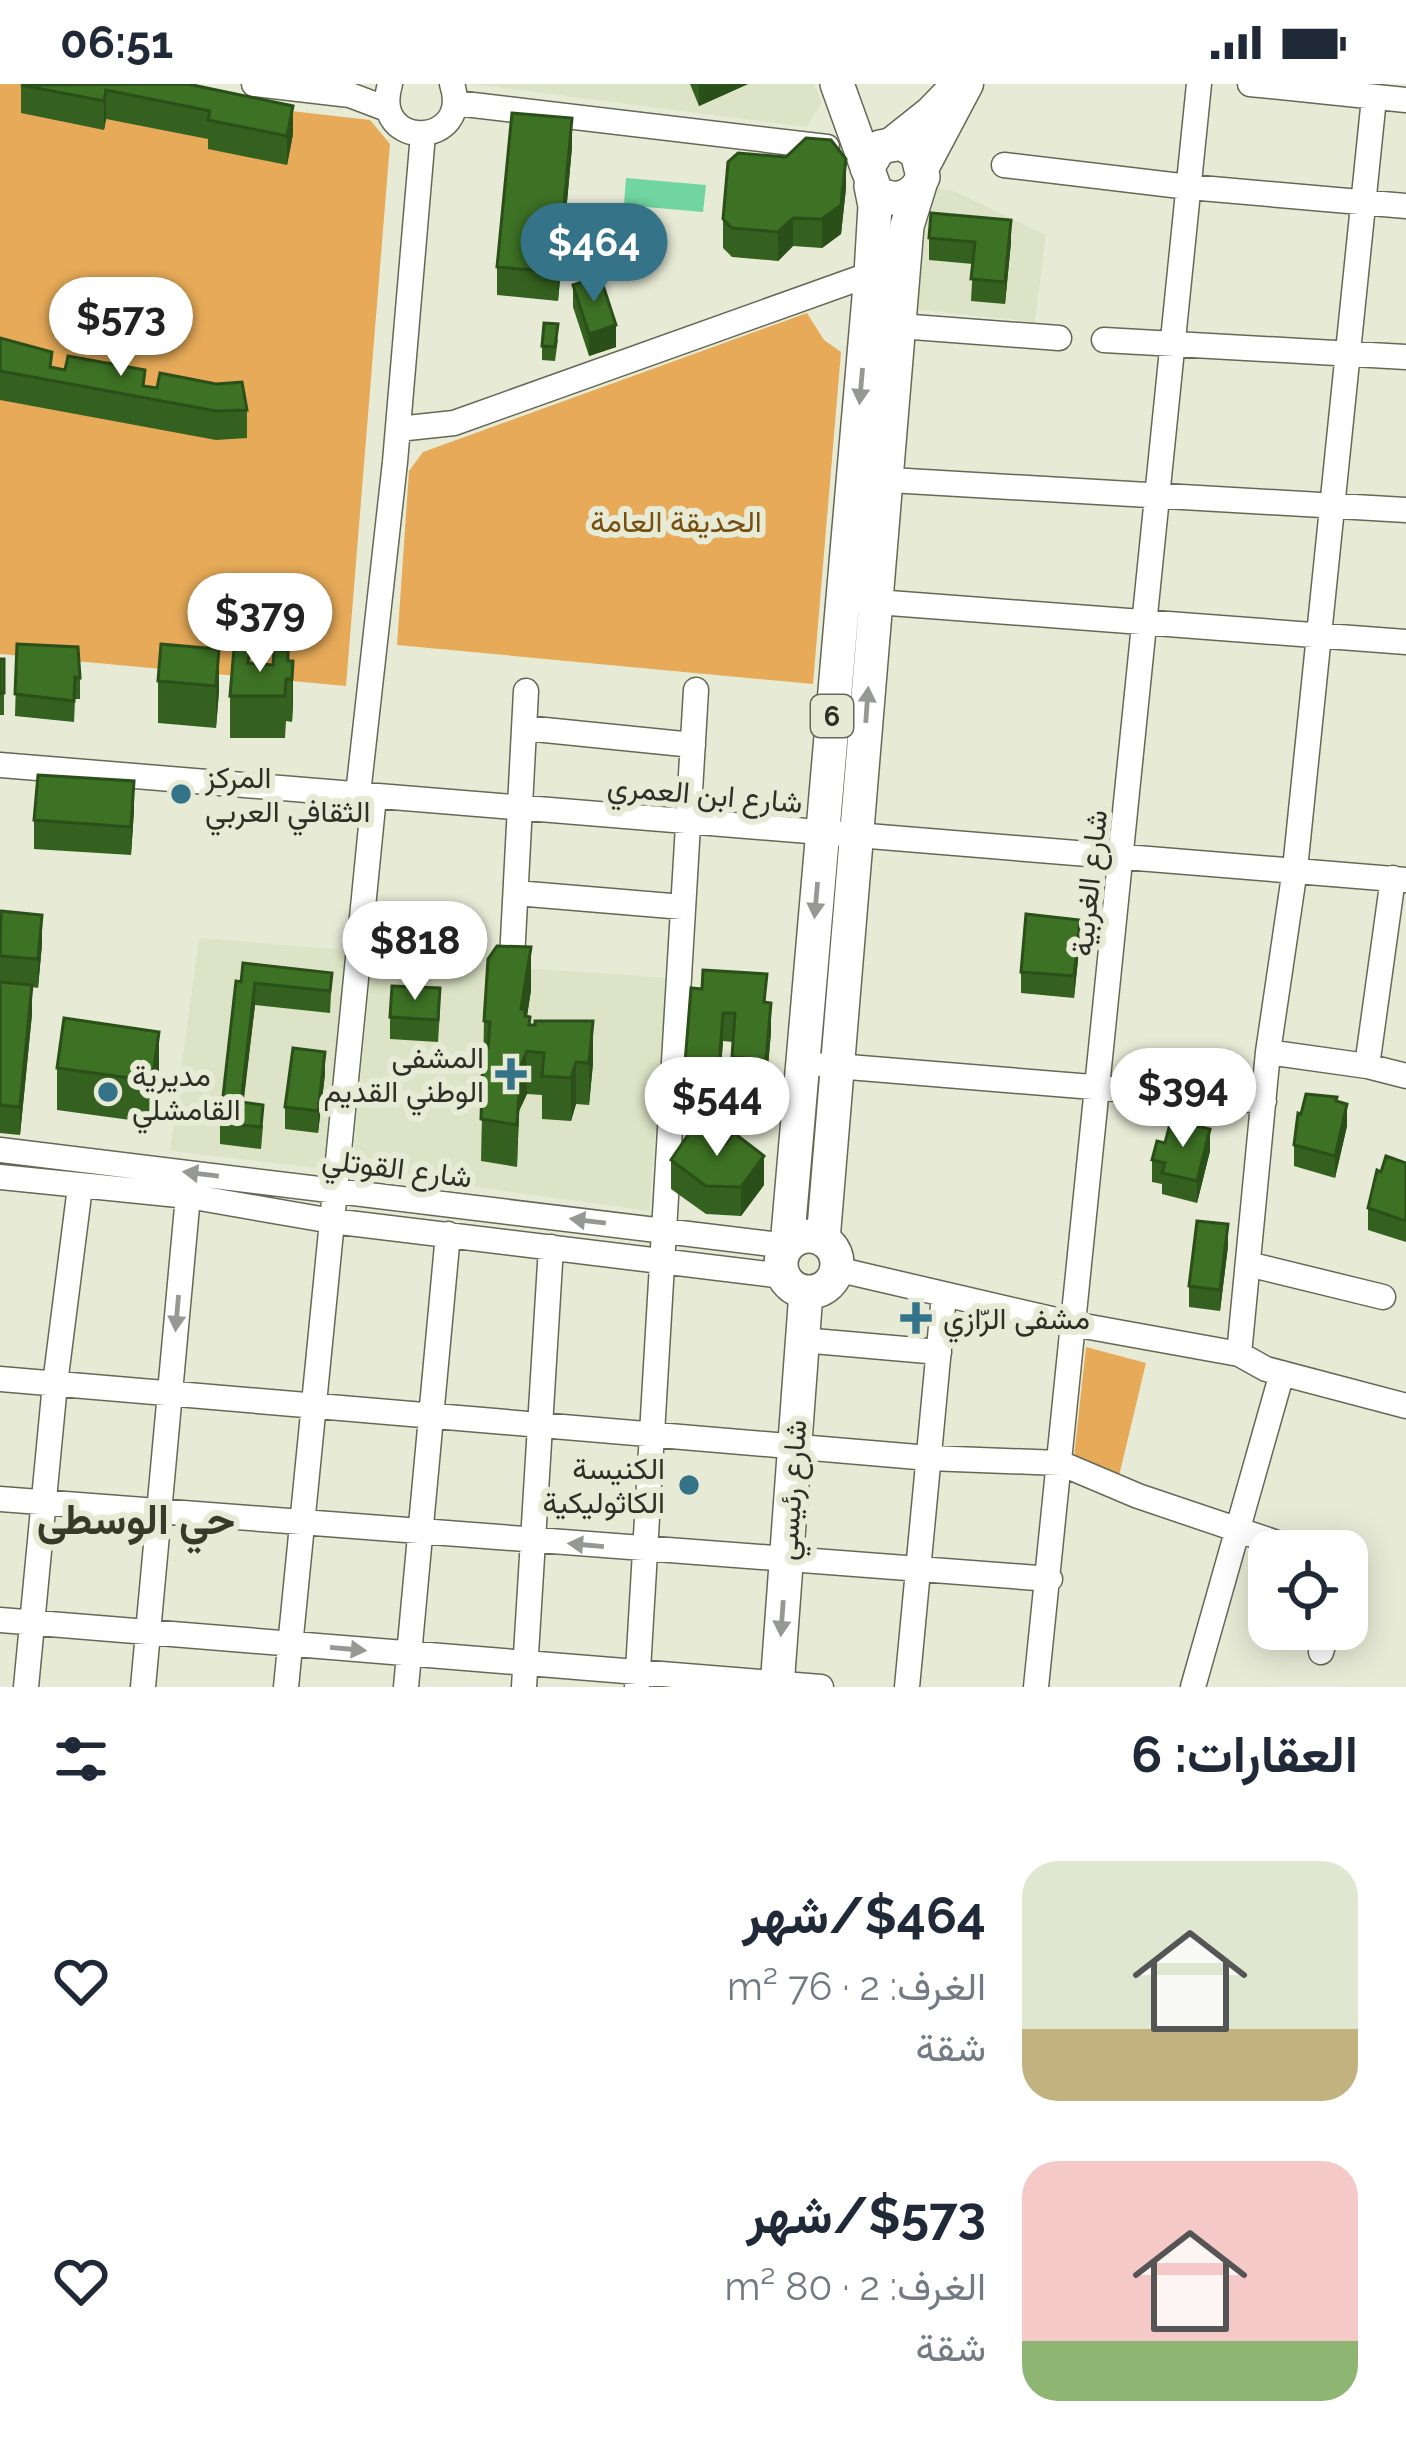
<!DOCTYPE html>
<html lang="ar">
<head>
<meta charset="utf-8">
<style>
  :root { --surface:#fff; --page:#f6f6f7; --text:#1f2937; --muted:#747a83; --accent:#357389 }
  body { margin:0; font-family:Raleway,Vazirmatn,sans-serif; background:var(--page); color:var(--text); direction:rtl; height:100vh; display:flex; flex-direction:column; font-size:45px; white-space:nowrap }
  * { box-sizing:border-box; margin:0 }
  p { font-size:39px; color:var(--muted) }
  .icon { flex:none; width:66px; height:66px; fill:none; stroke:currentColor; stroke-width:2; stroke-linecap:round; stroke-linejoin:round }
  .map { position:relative; height:1603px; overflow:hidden; direction:ltr }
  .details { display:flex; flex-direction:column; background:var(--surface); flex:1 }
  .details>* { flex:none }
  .fabs { position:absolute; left:1248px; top:1446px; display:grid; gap:24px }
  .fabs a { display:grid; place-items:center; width:120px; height:120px; border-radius:24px; background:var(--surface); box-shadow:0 6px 30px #0003; font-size:60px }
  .price { position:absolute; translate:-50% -102px; padding:0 27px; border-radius:42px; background:#fff; color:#222; font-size:39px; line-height:78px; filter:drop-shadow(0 3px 6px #0008) }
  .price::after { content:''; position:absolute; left:50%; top:72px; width:36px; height:27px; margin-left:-18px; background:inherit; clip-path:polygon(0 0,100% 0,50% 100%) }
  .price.on { background:var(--accent); color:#fff }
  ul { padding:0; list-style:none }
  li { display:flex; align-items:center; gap:36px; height:300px; padding:0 48px }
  li span { display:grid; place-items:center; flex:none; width:336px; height:240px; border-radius:36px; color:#555 }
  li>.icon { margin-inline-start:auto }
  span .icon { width:144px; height:144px; fill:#fffc; stroke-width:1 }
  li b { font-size:51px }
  h2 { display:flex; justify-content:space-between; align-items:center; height:144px; padding:0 48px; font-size:51px }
  .status { display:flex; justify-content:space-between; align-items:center; height:84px; padding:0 60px; background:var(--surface); direction:ltr }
  .status svg { height:33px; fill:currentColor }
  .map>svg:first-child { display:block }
  .built { fill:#dde3c6 }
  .green { fill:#e6aa58 }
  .water { fill:#70d5a0 }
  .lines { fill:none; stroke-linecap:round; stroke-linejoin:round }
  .minor-casing { stroke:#656855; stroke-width:27 }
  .major-casing { stroke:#656855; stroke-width:33 }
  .highway-casing { stroke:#656855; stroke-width:36 }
  .minor { stroke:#fff; stroke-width:24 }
  .major { stroke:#fff; stroke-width:30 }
  .highway { stroke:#fff; stroke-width:33 }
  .wall { fill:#34611f }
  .shaded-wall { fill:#2b4f19 }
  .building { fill:#3d7124; stroke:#2b4f19; stroke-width:3 }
  .oneway { fill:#969894 }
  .poi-dot { fill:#357389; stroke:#e7ebd6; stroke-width:4.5 }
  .labels { text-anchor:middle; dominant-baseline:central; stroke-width:12; stroke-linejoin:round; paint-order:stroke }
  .shield { fill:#e7ebd6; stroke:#66685c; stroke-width:3 }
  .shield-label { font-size:27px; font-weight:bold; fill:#2e3028 }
  .park-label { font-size:30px; fill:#774e0f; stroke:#e7ebd6 }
  .poi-label { font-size:30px; fill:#2e3028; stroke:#e7ebd6; text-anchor:start }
  .street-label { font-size:30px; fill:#2e3028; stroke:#e7ebd6 }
  .district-label { font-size:42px; font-weight:bold; fill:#373a29; stroke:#e7ebd6 }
</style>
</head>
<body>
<div class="status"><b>06:51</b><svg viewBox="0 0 49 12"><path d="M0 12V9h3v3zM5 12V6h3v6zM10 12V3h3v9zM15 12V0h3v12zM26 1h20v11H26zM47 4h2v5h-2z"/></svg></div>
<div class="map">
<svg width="1406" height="1603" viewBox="0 0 1406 1603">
  <rect width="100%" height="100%" fill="#e7ebd6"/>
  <path class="built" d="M472,0H814L822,18L807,43Z
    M935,104L956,108L1046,151L1035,238L914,225L924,126Z
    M199,854L347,866L327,1074L317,1084L170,1067Z
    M372,873L668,894L649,1127L352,1086Z"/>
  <path class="green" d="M0,0H53L370,36L390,60L346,602L0,570Z
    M807,229L824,256L841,268L813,600L397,561L409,387L423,368Z
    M1086,1263L1146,1279L1119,1392L1074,1373Z"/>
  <path class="water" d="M626,94L706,101L703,128L624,121Z"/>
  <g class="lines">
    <defs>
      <path id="minor" d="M254,0L350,11L387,25
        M390,0C370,67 473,64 452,0
        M1250,0L1406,16
        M456,19L827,63
        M1004,81L1189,103L1406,122
        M886,241L1059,254
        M1104,256L1406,273
        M398,345L454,339L871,190
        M873,395L1406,426
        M863,517L1406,558
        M525,644L693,661
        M0,681L1406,796
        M358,710L395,378L423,50
        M516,809L683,823
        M512,875L526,607
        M1268,968L1367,982L1406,992
        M824,981L1264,1017
        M1367,982L1393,794
        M0,1066L787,1162
        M0,1093L188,1112L332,1137L783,1192
        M1248,1180L1383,1213
        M836,1185L1073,1240L1239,1270L1266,1285L1406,1322
        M802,1256L939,1268
        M1239,1270L1268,968L1295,785L1374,14
        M0,1295L929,1374L1060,1379L1138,1412L1301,1467
        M0,1415L1050,1495
        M0,1536L821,1603
        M1321,1568L1328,1545
        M26,1603L55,1300L80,1103
        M143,1603L188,1112
        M286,1603L374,712
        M406,1603L448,1150
        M524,1603L551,1163
        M637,1603L696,606
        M907,1603L944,1211
        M1036,1603L1199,0
        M1193,1603L1282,1289"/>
      <path id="major" d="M891,59L930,28L957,0
        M923,85L968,0"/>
      <path id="highway" d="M837,0L876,108C895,120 914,114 923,93L917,69L902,59L880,63L867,84
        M781 1180a28 28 0 1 1 56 0a28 28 0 1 1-56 0Z
        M823,1156L907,142L920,100
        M787,1162L871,190L875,122L871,102
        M777,1603L806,1208"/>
    </defs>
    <use href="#minor" class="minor-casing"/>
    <use href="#major" class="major-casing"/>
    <use href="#highway" class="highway-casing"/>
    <use href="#minor" class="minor"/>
    <use href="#major" class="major"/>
    <use href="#highway" class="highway"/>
  </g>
  <path class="wall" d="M21,0H188L293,50L287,81L208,65V55L106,35L104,46L21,29Z
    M690,0H748L699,22Z
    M572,63L558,217L497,211V183Z
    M846,104L841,150L822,164L793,162L778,177L732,173L723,164V135Z
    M929,154L1011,158L1005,220L971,217L973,180L929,176Z
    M573,201L616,263L589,272L573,223Z
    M0,254L52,283L145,302L247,326V354L216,356L0,316Z
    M558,255L555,277L542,276V262Z
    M17,560L80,594V615H75L74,638L15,632Z
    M219,565V607L216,644L158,639V597Z
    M0,575H4V631H0Z
    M288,577H293V619L292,638L286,637L285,654H230V612L250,579L273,581Z
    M134,726L131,771L34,765V736Z
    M0,840L42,860L38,904L32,903V930L20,1051L0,1049Z
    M1080,857L1074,914L1021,909V888Z
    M332,889L330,929L255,921L243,1019L263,1042L261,1065L220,1060V1039L241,898Z
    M702,905L767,919L771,948L766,1005L732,1002L733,958L723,957L719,1010L685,1008V979Z
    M531,906L527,932L530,941L593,979L589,1021L576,1020L571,1037L542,1035V1011L527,1010L519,1027L517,1083L481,1077L484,937Z
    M440,926L438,958L390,955V933Z
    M57,984L159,990L152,1039L57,1026Z
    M325,990L318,1049L285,1045V1023Z
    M1337,1018L1347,1042L1335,1094L1294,1082V1061Z
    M726,1060L764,1101L741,1132L706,1130L671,1105V1076Z
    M1210,1067L1197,1119L1162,1110V1100L1152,1098V1076Z
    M1406,1079V1158L1368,1146V1124L1381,1088Z
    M1228,1162L1220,1227L1189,1223V1202Z"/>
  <path class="shaded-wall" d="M748,0L699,22V1Z
    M106,6V35L104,46V17Z
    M293,22V50L287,81V52Z
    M572,34V63L558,217V188Z
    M846,75V104L841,150L822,164V135Z
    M793,134V162L778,177V148Z
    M1011,136V158L1005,220V198Z
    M616,241V263L589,272V250Z
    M219,565V607L216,644V602Z
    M293,577V619L292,638V595Z
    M134,697V726L131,771V743Z
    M42,831V860L38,904V875Z
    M1080,836V857L1074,914V892Z
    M531,863V906L525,945L527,1010L519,1027L517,1083L518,988L521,925Z
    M255,899V921L241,1040V1018Z
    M32,901V930L20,1051V1023Z
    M771,919V948L766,1005V976Z
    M723,929V957L719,1010V982Z
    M593,937V979L589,1021V979Z
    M159,948V990L152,1039V997Z
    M325,968V990L318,1049V1027Z
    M576,978V1020L571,1037V994Z
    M1347,1020V1042L1335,1094V1072Z
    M1210,1045V1067L1197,1119V1097Z
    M764,1072V1101L741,1132V1103Z
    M1228,1140V1162L1220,1227V1206Z"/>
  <path class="building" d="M188,0L293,22L287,52L208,36L210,27L106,6L104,17L21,1Z
    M512,29L572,34L558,188L497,183Z
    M806,54L831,56L846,75L841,121L822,135L793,134L778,148L732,144L723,135L728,78L738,69L786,73Z
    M931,129L1011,136L1005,198L971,195L975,158L929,154Z
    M600,192L616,241L589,250L573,201Z
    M544,239L558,240L555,263L542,262Z
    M0,254L52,268L50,283L65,286L68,272L145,286L143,302L157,304L160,289L216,300L242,298L247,326L216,327L0,287Z
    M17,560L78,563L80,594L75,593L74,617L15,610Z
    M161,560L219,565L216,602L158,597Z
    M234,564L250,565L248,579L273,581L274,566L288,567V577H293L292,595H286L285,612H230Z
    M0,575H4V609H0Z
    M38,691L134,697L131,743L34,736Z
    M1,827L42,831L38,875L0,872Z
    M1026,830L1080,836L1074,892L1021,888Z
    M497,862L531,863L521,925H525V932L530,933L529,941H535V937H593L589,979L576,978L571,994L542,992L544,969L527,967L518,988H514L516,1009H519L517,1041L481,1035L483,964H488L490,938L484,937L488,875Z
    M243,879L332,889L330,907L255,899L241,1018L263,1021L261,1043L220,1039L236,897L241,898Z
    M703,886L767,890L764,918L771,919L766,976L732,973L735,929H723L719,982L685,979L691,904L702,905Z
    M0,898L32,901L20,1023L0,1021Z
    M392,902L440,904L438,936L390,933Z
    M64,934L159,948L152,997L57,984Z
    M293,964L325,968L318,1027L285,1023Z
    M1306,1010L1337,1013L1336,1017L1347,1020L1335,1072L1294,1061L1298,1029L1301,1030Z
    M1171,1036L1210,1045L1197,1097L1162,1089L1165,1079L1152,1076L1157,1057L1165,1059Z
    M696,1039L726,1060L734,1049L764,1072L741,1103L706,1102L671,1076Z
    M1386,1072L1406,1079V1137L1368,1124L1377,1086L1381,1088Z
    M1197,1137L1228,1140L1220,1206L1189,1202Z"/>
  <defs><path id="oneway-solid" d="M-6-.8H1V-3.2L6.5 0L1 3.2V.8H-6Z" transform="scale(3)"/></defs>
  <g class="oneway">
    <use href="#oneway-solid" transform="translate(861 302) rotate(95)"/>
    <use href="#oneway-solid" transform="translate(867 621) rotate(-86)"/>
    <use href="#oneway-solid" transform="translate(816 816) rotate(95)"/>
    <use href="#oneway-solid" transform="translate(201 1090) rotate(-173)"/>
    <use href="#oneway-solid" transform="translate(588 1137) rotate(-173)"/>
    <use href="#oneway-solid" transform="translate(177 1229) rotate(95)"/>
    <use href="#oneway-solid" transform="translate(586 1461) rotate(-175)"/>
    <use href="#oneway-solid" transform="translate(782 1534) rotate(94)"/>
    <use href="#oneway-solid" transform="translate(348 1565) rotate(5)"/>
  </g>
  <g class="poi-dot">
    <circle cx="181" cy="710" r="12"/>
    <path d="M505 972h12v12h12v12h-12v12h-12v-12h-12v-12h12z"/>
    <circle cx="108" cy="1008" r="12"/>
    <path d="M910 1216h12v12h12v12h-12v12h-12v-12h-12v-12h12z"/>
    <circle cx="689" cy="1401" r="12"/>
  </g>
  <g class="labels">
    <rect class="shield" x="811" y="611" width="42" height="42" rx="9"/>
    <g class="shield-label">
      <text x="832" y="632">6</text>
    </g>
    <g class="park-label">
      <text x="676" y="437">الحديقة العامة</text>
    </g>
    <g class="poi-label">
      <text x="205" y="693">المركز<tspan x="205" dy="34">الثقافي العربي</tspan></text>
      <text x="484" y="973" text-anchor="end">المشفى<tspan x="484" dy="34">الوطني القديم</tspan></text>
      <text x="132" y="991">مديرية<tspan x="132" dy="34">القامشلي</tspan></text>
      <text x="943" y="1234">مشفى الرّازي</text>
      <text x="665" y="1384" text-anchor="end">الكنيسة<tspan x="665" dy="34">الكاثوليكية</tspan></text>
    </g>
    <g class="street-label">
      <text transform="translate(705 710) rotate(5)">شارع ابن العمري</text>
      <text transform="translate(1089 799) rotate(-84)">شارع الغربية</text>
      <text transform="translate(397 1084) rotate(7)">شارع القوتلي</text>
      <text transform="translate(791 1406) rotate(-86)">شارع رئيسي</text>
    </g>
    <g class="district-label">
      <text x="136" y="1435">حي الوسطى</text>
    </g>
  </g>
</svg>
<div class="fabs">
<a><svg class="icon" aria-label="locate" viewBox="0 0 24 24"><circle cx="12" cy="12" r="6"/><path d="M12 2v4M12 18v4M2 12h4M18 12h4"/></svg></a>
</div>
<b class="price on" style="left:594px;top:221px">$464</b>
<b class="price" style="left:121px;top:295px">$573</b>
<b class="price" style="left:260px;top:591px">$379</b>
<b class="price" style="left:415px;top:919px">$818</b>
<b class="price" style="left:1183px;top:1066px">$394</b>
<b class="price" style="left:717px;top:1075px">$544</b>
</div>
<section class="details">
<h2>العقارات: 6<svg class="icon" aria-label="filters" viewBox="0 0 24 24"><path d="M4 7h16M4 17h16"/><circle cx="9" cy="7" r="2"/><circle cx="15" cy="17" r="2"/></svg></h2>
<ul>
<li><span style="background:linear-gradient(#dfe7d0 70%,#c2b280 0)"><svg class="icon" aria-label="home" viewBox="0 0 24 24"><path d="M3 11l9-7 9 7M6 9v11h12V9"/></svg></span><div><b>$464/شهر</b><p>الغرف: 2 · 76 m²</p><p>شقة</p></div><svg class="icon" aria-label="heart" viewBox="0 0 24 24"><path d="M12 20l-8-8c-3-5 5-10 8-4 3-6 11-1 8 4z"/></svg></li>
<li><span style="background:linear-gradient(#f6c9c9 75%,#8fb573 0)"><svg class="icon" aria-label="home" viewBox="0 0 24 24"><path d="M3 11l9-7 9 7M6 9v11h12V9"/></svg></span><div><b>$573/شهر</b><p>الغرف: 2 · 80 m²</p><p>شقة</p></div><svg class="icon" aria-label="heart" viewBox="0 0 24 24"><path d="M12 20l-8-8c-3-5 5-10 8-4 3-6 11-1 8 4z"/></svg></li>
</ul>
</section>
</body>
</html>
